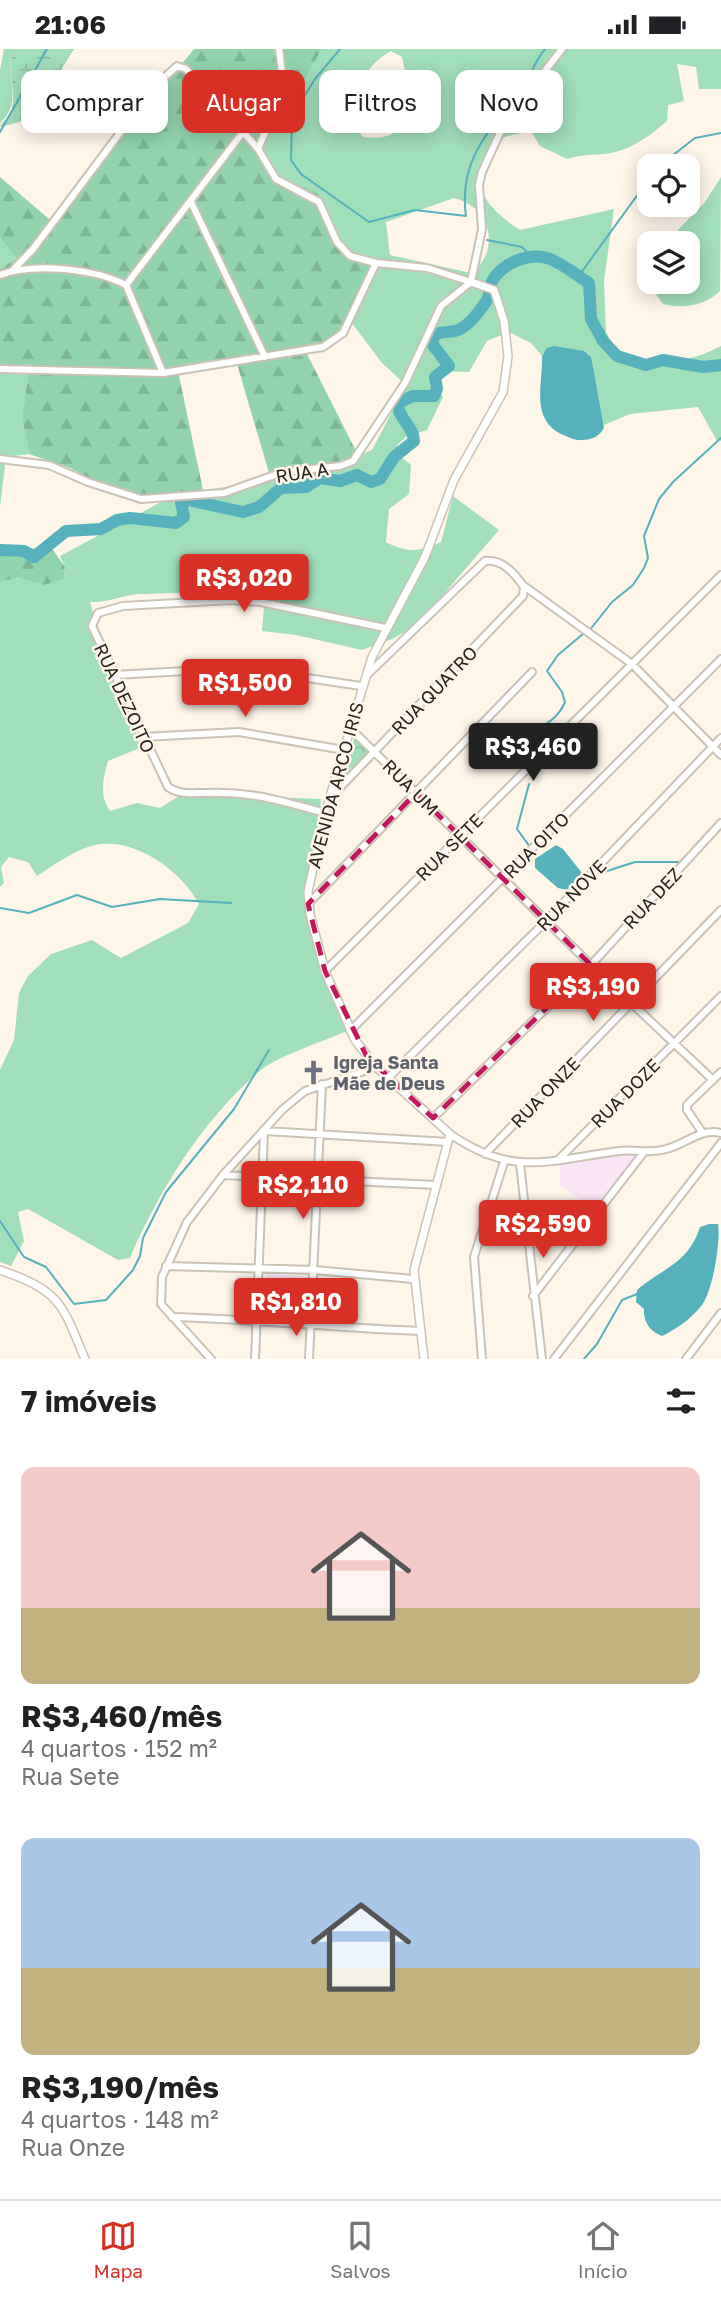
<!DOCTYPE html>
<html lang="pt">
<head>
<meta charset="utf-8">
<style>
  :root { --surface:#fff; --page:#f6f6f6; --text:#202124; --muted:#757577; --line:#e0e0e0; --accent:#d93025 }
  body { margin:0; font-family:"Golos Text",sans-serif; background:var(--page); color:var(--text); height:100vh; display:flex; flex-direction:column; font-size:26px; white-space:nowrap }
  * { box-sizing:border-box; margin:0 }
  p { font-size:23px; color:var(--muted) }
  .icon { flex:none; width:38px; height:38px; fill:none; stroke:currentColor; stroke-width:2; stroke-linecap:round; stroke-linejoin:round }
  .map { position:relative; height:1310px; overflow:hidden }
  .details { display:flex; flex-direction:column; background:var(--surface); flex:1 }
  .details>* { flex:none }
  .top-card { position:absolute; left:21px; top:21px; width:679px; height:63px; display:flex; gap:14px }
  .controls { position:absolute; left:637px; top:105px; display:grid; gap:14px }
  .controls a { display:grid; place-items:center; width:63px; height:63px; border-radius:14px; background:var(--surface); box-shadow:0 4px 18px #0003; font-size:35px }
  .price { position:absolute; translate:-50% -60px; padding:0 16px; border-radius:7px; background:var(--accent); color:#fff; font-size:23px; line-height:46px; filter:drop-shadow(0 2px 4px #0008) }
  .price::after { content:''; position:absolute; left:50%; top:42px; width:21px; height:16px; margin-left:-10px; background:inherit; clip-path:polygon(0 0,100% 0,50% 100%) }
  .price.selected { background:#222; color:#fff }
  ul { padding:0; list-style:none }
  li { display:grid; align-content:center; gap:14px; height:371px; padding:0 21px }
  li span { display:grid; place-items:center; height:217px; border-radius:14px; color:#555 }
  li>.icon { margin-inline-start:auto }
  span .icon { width:126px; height:126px; fill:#fffc; stroke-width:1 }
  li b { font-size:30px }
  h2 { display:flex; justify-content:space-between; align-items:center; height:84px; padding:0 21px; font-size:30px }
  .pill { padding:0 24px; border-radius:14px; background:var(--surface); box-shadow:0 4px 18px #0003; font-size:24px; line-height:63px }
  .pill.selected { background:var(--accent); color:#fff }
  .status { display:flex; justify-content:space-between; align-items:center; height:49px; padding:0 35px; background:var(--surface); direction:ltr }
  .status svg { height:19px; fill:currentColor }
  .menu { display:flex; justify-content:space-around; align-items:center; height:98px; border-top:2px solid var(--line); background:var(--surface); font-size:19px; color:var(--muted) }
  .menu a { display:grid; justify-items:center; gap:4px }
  .menu .selected { color:var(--accent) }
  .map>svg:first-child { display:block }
  .education { fill:#fce6f5 }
  .grass { fill:#a1deba; fill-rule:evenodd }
  .forest { fill:url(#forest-firs) }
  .wetland { fill:url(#wetland-marsh) }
  .park { fill:url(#park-crowns) }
  .water { fill:#56b0bd }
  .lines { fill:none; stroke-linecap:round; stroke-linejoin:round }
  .stream { stroke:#56b0bd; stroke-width:2 }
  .river { stroke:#56b0bd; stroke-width:12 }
  .minor-casing { stroke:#cac2b5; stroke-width:10 }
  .tertiary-casing { stroke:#cac2b5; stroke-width:10 }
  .minor { stroke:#fff; stroke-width:6 }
  .tertiary { stroke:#fff; stroke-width:7 }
  .marked { fill:none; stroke:#c2185b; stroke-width:5; stroke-dasharray:14 9; stroke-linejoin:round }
  .labels { text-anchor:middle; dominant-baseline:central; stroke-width:5; stroke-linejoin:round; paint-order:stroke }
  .street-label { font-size:18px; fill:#282520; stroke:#fff6ea }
  .worship-label { font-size:18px; font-weight:bold; fill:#5b616d; stroke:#fff6ea; text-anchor:start }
</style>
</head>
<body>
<div class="status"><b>21:06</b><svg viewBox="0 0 49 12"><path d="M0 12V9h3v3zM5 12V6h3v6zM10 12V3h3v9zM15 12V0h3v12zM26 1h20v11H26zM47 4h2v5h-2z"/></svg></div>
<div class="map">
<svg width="721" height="1310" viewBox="0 0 721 1310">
  <defs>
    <pattern id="forest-firs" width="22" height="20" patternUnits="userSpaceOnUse" patternTransform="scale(1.75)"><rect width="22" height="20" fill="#91d4ad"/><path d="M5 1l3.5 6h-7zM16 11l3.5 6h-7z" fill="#7db695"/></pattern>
    <pattern id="wetland-marsh" width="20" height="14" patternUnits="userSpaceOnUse" patternTransform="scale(1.75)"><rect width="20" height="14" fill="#a1deba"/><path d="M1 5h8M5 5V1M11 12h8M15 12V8" fill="none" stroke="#8bbea0"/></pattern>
    <pattern id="park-crowns" width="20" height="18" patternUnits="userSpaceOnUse" patternTransform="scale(1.75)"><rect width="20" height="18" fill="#a1deba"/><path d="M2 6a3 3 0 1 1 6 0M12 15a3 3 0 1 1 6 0" fill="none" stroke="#8bbea0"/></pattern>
  </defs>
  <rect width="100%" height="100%" fill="#fff6ea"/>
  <path class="education" d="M630,1105L635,1108L632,1113L593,1161L560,1136V1115Z
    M266,1224L308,1228L302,1268L269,1262L264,1253Z"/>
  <path class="grass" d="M4,0H15C1,26 26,50 0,74V21Z
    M322,0H721V40H699L696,18L677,15L684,52L668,56L667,72C652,85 635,98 615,103C599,107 583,104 567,110L540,97L531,82C519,85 505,86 495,93C487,99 485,107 482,116C472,146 498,166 520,181L614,160L604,232L606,283L621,310C662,313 683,317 721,297V392H717L698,358L630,365L604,376L589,305L543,304L542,307L531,294L509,283L487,292L469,323L441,322L434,334L443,348L427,381L407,387L397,396L399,406L411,416L409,445L389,460L386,493C407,504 420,503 441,493L453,447L499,481L417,576L392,590L362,601L296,586L262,582L265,545C225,543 184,544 143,545C123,545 110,554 90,553L111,625L121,629L140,699L108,712C103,730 99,746 110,762L137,754L160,759L182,745L321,750L309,856L311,879L349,981C327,991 278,1007 261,1021C204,1069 159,1141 130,1209L118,1211L28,1160L18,1163L24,1192L11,1217L0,1213V1021L14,991L19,944L28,927L51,905L92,891L121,909L188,874L199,855C182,823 139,791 101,795C78,798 56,815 37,827L28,813L9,808L1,818L4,834L0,838V533L15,529L45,536L64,530L65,518L60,507L176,445L233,437L284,419L298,418L312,434L331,417L372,401L406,336L382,314L351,273L345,199L336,184L292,136L270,128L259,105L289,27L305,30ZM391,2L402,8C410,43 419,96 363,88L354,76C353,45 362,18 391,2ZM454,149C494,159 501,205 468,227L471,224L390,206L386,173Z
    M721,128L720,242C705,257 683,260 663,255L653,241L652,233H688V194H669L675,184L705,153Z
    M0,189L16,209L0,220Z
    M0,318L29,322L22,368L29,405L6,408L0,458Z
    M281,1251L302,1253L301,1263L280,1262Z"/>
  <path class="forest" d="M194,0H322L305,30L297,35L288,28L259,106L270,128L309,139L318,145L345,199L375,213L367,242L344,287L306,303L358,406L331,417L312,435L298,418L269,424L235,308L178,322L203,441L151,447L116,443L70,419L29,405L22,368L29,322L0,318V220L16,209L0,189V128L49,170L121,89Z
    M0,497L53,501L65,518L64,530L45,536L16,529L0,533Z"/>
  <path class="wetland" d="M15,0H74L49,40L56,46L27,71L0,78C2,72 7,71 10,65C20,44 3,21 15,0Z"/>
  <path class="park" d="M355,687L367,699L368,705L341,733Z"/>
  <path class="water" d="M554,297L584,302L591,308L604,378C601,387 591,391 582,391C575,392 568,388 561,385C530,369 543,335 542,307L547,299Z
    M556,796L563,800L582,824L567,841L558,839L535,819V810Z
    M709,1175H718C721,1191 713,1241 702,1256C692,1269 677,1280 662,1287C650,1283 643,1272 644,1260L636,1253L637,1241C664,1218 688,1215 700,1178Z"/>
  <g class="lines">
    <path class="stream" d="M340,0L315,30L292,67L291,111L301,125L369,173L415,161L466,167C458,112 489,82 520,42C530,29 534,13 545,0
      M0,83L47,0
      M659,117L695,89L721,84
      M487,191L522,198L532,208
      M578,228L649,130
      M589,582L612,553L633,536L644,519L648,509L644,487L659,450L673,433L721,389
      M527,715C520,674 552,684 565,653L562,643L547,622L558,606L584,584
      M529,735L517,780L530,798
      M604,823L635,813H678
      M0,859L29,864L77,846L112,858L160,850L231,854
      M0,1172L24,1208L46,1218L74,1255L106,1251L133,1221L140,1207L143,1189L166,1143L234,1060L269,1001
      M584,1310L597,1295L622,1251L637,1245"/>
    <path class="river" d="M0,501L24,502L34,508L66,482L101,480L117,471L130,469L176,474L184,468L181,454L188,451L243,463L259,458L281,439L306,438L320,429L340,432L357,426L371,433L380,430L394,408L414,392C414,377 397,369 398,354L413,347H434L437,340L435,328L449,317L433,296V288C441,281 445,284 455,282C468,279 482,259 489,248C486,222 523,202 547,209C561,213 576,226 589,234L591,270L603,292L617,307L646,316L663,311L703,318L721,316"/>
    <defs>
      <path id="minor" d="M258,100L284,39L279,0
        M191,153L265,308
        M13,221L33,200L155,37L177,17L186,20L216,51L258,100L276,130L319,153L337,193L350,207L376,214L427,219L471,233
        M0,226C33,213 95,220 126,236L243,83
        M471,233L482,180L479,136L482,123L504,75L562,0
        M126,236L163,324
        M0,320L163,324L323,298L343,284L376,214
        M0,410L49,416L88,433L141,450L224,444L283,423L340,417L353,412L405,334L441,257L471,233
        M524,537L632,615L721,706
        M114,626L240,619L361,637
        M350,679L591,916L713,1031
        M143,688L239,683L344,701
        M331,748L523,547L524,538C515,525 503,510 485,512L367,626
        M325,764C281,752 252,742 205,744C191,744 180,746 168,738L92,577L98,564L123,557L232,551L261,553L385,579
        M308,855L532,623
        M325,922L721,526
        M350,982L721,610
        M388,1029L546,872L721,689
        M433,1069L591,916L721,774
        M265,1082L448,1093
        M702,1083L687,1061V1056L721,1023
        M450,1085C514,1129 548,1111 619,1102C635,1100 650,1105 666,1100C686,1095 700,1079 721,1084
        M485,1105L721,861
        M559,1110L721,947
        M520,1115L542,1310
        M223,1126L437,1136
        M166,1217L315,1221L413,1230
        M533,1247L644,1103
        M172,1268C255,1270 337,1279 421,1282
        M211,1310L161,1255L162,1228L187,1173L223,1126L282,1061L305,1042L376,1018
        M255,1310L264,1083
        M309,1310L322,1035
        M482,1310L474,1208L504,1113
        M554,1310L721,1094
        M686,1310L721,1264"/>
      <path id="tertiary" d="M0,1221C61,1242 62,1255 85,1310
        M424,1310L414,1221L450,1085L376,1018L355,991L325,922L310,865L308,843L325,764L372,608L425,508L454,431L503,343L508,307L504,272L494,241L471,233"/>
    </defs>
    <use href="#minor" class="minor-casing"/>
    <use href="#tertiary" class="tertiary-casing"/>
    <use href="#minor" class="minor"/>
    <use href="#tertiary" class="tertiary"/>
  </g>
  <path class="marked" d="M416,744L591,916L433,1069L367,1008L325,922L308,855Z"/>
  <defs>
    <symbol id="church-bare" viewBox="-9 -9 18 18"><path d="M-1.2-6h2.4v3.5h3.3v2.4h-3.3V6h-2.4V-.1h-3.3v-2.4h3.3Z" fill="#6b7280" stroke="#fff6ea" stroke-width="2.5" paint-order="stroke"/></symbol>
  </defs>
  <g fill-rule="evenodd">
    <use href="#church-bare" x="296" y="1006" width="35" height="35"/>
  </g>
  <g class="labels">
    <g class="street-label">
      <text transform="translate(302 423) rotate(-9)">RUA A</text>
      <text transform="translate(434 641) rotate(-46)">RUA QUATRO</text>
      <text transform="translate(125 649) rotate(65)">RUA DEZOITO</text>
      <text transform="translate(335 736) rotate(-75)">AVENIDA ARCO IRIS</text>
      <text transform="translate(411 738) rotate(45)">RUA UM</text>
      <text transform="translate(536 796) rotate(-45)">RUA OITO</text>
      <text transform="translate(449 798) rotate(-45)">RUA SETE</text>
      <text transform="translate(571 846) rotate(-46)">RUA NOVE</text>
      <text transform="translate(652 849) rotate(-47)">RUA DEZ</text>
      <text transform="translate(545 1043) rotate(-46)">RUA ONZE</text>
      <text transform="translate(625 1044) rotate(-45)">RUA DOZE</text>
    </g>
    <g class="worship-label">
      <text x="333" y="1013">Igreja Santa<tspan x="333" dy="21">Mãe de Deus</tspan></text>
    </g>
  </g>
</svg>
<div class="controls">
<a><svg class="icon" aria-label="locate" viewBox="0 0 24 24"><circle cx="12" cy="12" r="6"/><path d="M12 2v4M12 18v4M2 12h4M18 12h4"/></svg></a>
<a><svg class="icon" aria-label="layers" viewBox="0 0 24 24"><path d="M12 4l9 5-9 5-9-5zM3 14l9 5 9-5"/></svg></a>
</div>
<b class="price" style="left:244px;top:565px">R$3,020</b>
<b class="price" style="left:245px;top:670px">R$1,500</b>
<b class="price selected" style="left:533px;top:734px">R$3,460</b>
<b class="price" style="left:593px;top:974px">R$3,190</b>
<b class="price" style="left:303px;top:1172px">R$2,110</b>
<b class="price" style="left:543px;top:1211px">R$2,590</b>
<b class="price" style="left:296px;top:1289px">R$1,810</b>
<div class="top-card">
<a class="pill">Comprar</a>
<a class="pill selected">Alugar</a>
<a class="pill">Filtros</a>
<a class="pill">Novo</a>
</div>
</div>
<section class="details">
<h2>7 imóveis<svg class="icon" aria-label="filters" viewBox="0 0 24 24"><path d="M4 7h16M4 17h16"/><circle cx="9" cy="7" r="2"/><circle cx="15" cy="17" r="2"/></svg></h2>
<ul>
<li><span style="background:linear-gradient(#f6c9c9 65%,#c2b280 0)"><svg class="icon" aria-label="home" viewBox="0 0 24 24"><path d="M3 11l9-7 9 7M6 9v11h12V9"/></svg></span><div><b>R$3,460/mês</b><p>4 quartos · 152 m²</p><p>Rua Sete</p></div></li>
<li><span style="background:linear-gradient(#a9c7e8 60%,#c2b280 0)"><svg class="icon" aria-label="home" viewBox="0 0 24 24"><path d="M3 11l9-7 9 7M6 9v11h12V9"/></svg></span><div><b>R$3,190/mês</b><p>4 quartos · 148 m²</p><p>Rua Onze</p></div></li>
</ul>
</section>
<nav class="menu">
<a class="selected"><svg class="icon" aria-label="map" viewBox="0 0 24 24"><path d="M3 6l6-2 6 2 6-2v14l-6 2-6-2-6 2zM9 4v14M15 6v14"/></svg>Mapa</a>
<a><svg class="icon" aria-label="saved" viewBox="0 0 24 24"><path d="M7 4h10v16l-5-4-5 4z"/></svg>Salvos</a>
<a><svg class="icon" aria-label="home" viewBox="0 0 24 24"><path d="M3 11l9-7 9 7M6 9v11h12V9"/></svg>Início</a>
</nav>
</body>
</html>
